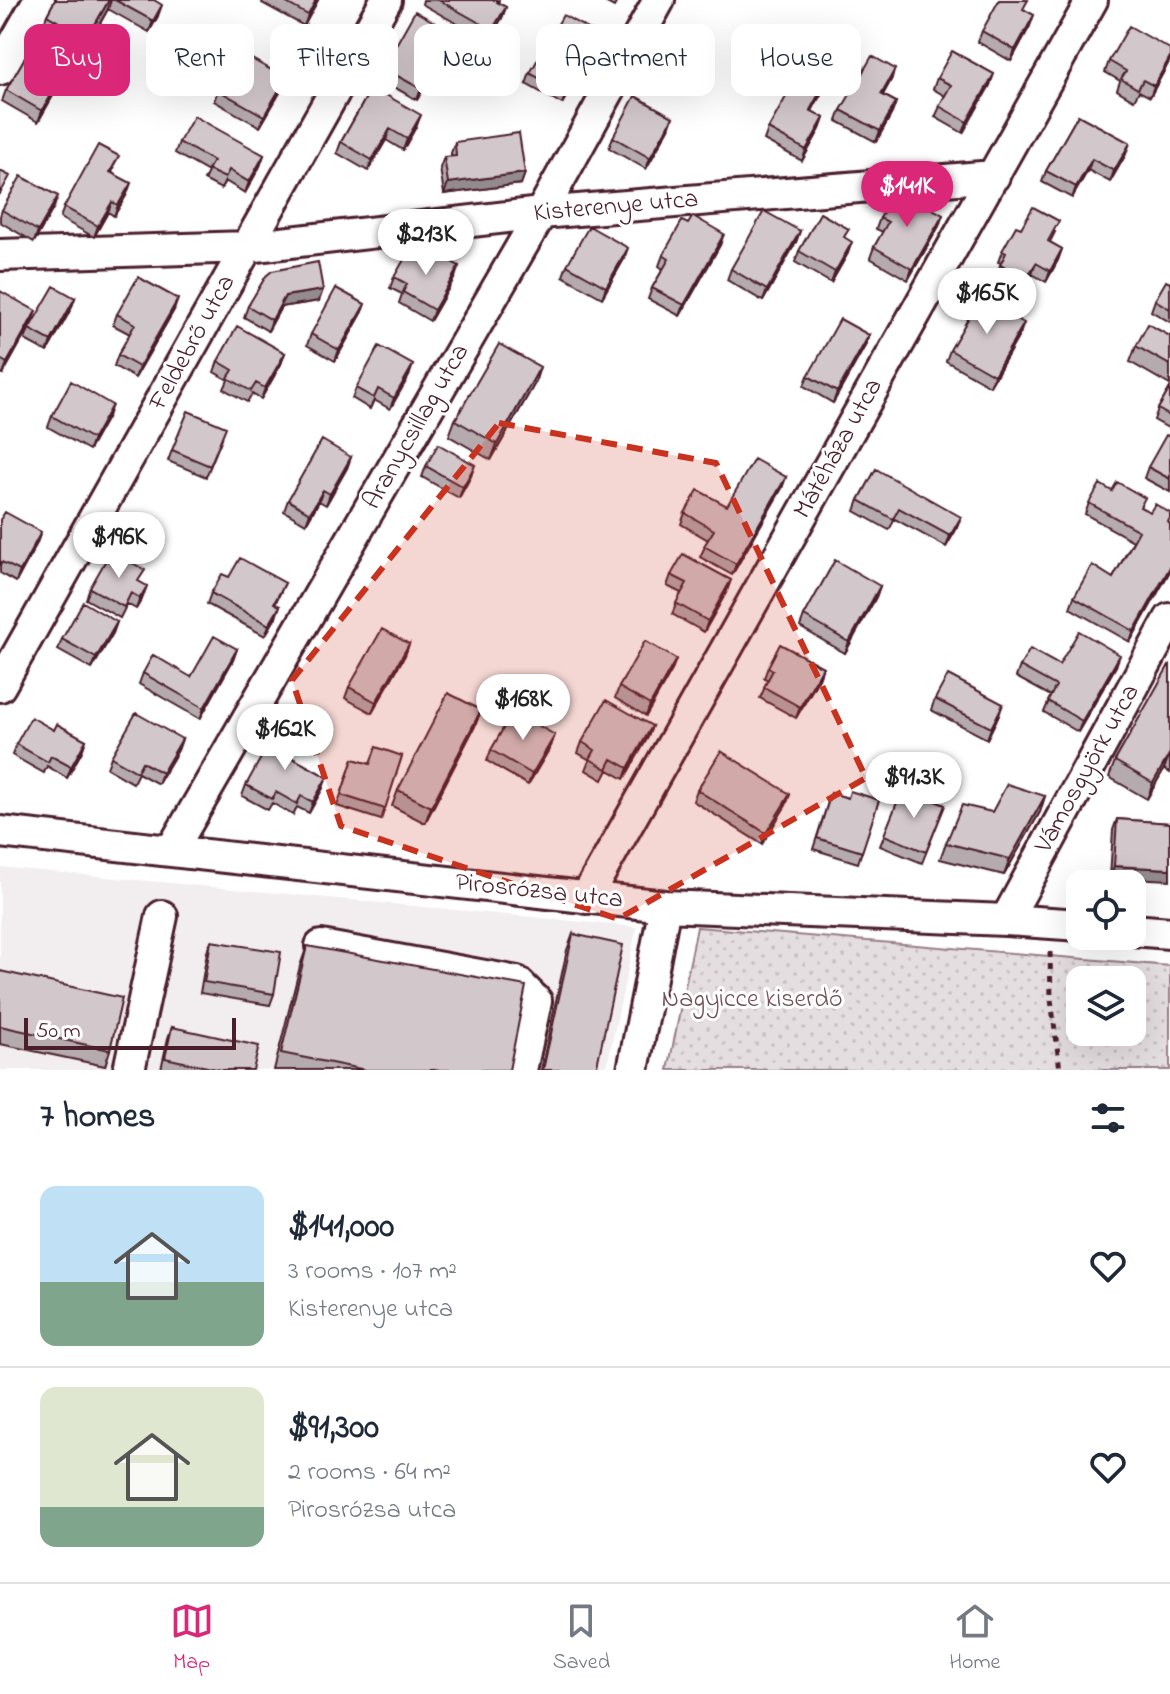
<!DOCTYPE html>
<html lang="en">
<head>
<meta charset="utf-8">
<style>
  :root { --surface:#fff; --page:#f6f6f7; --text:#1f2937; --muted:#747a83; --line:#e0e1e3; --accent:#db2777 }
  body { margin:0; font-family:"Indie Flower",sans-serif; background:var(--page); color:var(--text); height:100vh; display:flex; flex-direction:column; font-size:30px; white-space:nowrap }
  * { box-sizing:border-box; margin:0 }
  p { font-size:26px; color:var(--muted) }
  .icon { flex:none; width:44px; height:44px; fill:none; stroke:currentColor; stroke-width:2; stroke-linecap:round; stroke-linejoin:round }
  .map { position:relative; height:1070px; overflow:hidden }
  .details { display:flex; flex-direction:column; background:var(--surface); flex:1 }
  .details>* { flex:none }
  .hud { position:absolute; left:24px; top:24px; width:1122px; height:72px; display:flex; gap:16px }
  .fabs { position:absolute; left:1066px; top:870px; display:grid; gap:16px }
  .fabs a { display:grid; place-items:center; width:80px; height:80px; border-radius:16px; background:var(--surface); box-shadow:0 8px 32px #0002; font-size:40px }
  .scale { position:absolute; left:24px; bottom:20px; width:212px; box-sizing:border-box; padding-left:8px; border:4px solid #4a1f2b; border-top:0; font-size:22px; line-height:28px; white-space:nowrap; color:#4a1f2b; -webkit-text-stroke:6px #fff; paint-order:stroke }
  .price { position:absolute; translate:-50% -68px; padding:0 18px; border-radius:28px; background:#fff; color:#222; font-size:26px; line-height:52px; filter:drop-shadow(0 2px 4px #0008) }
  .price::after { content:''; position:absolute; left:50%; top:48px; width:24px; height:18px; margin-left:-12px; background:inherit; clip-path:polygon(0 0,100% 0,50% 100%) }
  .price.active { background:var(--accent); color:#fff }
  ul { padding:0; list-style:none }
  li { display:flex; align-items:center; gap:24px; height:200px; padding:0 40px }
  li+li { border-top:2px solid var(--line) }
  li span { display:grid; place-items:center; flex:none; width:224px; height:160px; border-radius:16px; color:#555 }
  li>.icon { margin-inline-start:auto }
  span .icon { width:96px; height:96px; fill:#fffc; stroke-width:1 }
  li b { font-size:34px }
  h2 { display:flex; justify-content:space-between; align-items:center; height:96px; padding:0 40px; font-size:34px }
  .chip { padding:0 28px; border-radius:16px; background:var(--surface); box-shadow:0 8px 32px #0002; font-size:28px; line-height:72px }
  .chip.active { background:var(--accent); color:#fff }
  .tabs { display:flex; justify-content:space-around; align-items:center; height:112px; border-top:2px solid var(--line); background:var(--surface); font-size:22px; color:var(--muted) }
  .tabs a { display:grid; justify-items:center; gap:4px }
  .tabs .active { color:var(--accent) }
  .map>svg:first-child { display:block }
  .built { fill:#f2eeef }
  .park { fill:url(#park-dots); stroke:#987e86; stroke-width:2; fill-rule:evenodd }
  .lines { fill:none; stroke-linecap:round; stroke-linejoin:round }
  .minor-casing { stroke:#4a1f2b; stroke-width:36 }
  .path { stroke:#4a1f2b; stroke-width:5; stroke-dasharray:6 6; stroke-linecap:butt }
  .minor { stroke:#fff; stroke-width:30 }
  .wall { fill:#b5abaf; stroke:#4a1f2b; stroke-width:2 }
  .shaded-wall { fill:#938b8e; stroke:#4a1f2b; stroke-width:2 }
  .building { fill:#d2c7cb; stroke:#4a1f2b; stroke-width:2 }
  .marked { fill:#c8321e; fill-opacity:0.2; stroke:#c8321e; stroke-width:6; stroke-dasharray:16 10; stroke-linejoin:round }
  .labels { text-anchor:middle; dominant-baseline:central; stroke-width:6; stroke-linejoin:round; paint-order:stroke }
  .street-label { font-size:26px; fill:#4a1f2b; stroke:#fff }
  .park-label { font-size:26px; fill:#714f58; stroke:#fff }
</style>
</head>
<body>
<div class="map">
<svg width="1170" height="1070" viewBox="0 0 1170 1070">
  <defs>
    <pattern id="park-dots" width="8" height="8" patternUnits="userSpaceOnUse" patternTransform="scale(2)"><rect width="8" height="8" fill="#e5dee0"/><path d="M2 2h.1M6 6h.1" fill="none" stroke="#c6bec0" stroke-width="1.8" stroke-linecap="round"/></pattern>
  </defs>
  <rect width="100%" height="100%" fill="#fff"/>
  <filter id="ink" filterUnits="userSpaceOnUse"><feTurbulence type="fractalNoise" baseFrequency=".0125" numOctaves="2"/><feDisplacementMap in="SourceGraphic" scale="16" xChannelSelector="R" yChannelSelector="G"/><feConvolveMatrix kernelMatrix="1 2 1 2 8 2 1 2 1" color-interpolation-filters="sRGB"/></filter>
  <g filter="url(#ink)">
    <path class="built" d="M0,867L637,927L606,1070H0Z"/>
    <path class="park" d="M697,927L1170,966V1070H668ZM1080,980H1132V1032H1080Z"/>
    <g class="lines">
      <defs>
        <path id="minor" d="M0,69L39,0
          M0,255L247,247L541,213L994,176
          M0,686L386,0
          M0,832L665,906L1006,920L1080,925
          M171,851L541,213L659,0
          M586,898L1092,0
          M1006,920L1170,619
          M1132,930L1170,933
          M321,946L517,982L536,1001L521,1070
          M129,1070L162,916
          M633,1070L665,906"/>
      </defs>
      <use href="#minor" class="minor-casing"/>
      <path class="path" d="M1050,952L1051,999L1060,1070"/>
      <use href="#minor" class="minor"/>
    </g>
    <path class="wall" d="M55,0H154L158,16L149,32L108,9L80,59L39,36L47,15Z
      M263,0H318L304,26L262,3Z
      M423,0H499L498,3L506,7L502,18L488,41L422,4Z
      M601,0H618L614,7Z
      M1025,10L1030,26L1011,61L978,42L982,31Z
      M599,35L595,46L562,104L526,84L530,73Z
      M449,44L417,100L379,79L383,68Z
      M1170,49L1169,62L1150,97L1139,91L1134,100L1117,90L1120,81L1105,72L1109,61Z
      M66,73L38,122L2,101L6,90Z
      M937,78L990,85L963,133L935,117L945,96L933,89Z
      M891,80L883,95L896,102L892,113L876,142L837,121L841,110Z
      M825,83L821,94L812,111L824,118L820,129L802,161L764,140L768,129Z
      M372,87L417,125L403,150L386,140L368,171L337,153L341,142Z
      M282,89L260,127L214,101L218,90Z
      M1078,115L1126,154L1110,182L1088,170L1072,198L1042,182L1046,171Z
      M669,128L646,169L609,148L613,137Z
      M179,142L264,155L260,166L245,193L225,181L221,189L204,180L208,172L175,153Z
      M455,142L525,173L521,184L444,194L440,168L444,157H451V153Z
      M115,167L112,172L127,194L114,216L108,212L94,237L60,218L64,207Z
      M54,207L34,242L0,222V216L2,210Z
      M880,218L939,226L908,280L870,258L874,247L883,232L876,229Z
      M1021,228L1055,232L1050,242L1062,249L1058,260L1046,282L1032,274L1022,290L996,276L1001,263L998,262L1002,251Z
      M800,231L796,242L763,301L727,280L731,269Z
      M845,238L848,253L831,283L795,262L799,251Z
      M720,245L680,316L648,299L652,288L663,269L659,266L663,255Z
      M624,259L602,298L563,276L567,265Z
      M394,277H455L430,321L399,303L402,294L390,288Z
      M1170,283V322L1151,311L1155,300Z
      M0,291L32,322L3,374L0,372Z
      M75,298L71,309L47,352L25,340L29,329Z
      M319,301L281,307L268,331L244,317L248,306Z
      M174,310L135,378L114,366L118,355L130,334L113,325L117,314Z
      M361,315L335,361L307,345L311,334Z
      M1020,334L990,386L946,361L950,350Z
      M869,335L865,346L833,403L804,386L808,376Z
      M1170,336V385L1130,362L1136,346Z
      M285,353L281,364L261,399L252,394L247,402L224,389L228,380L214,372L218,361Z
      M409,376L390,409L374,400L370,409L352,398L356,388Z
      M535,383L491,460L449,436L455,420Z
      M1170,388V429L1154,420L1158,409Z
      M52,416H108L89,450L48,427Z
      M1170,437V492L1144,478L1148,467Z
      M222,438L206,477L168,461L172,450Z
      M351,457L347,468L326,505L319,501L306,524L284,511L288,500Z
      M426,466L471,476L459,498L422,477Z
      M876,469L957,528L946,547L895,519L889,530L855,511L859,500Z
      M786,477L782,488L732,575L700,557L708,540L681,524L685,513L727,506Z
      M1089,503L1141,508L1169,523L1170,571L1130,642L1070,608L1074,597L1113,578L1133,541L1085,514Z
      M0,520L37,543L16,582L0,573Z
      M671,575L727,591L704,632L672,614L681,593L667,586Z
      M229,577L285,583L275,604L276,617L265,636L207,604L211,593Z
      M140,582L143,597L136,609L127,604L120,618L86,599L90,588Z
      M880,586L876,597L845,653L800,627L804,616Z
      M117,622L113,633L92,669L58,650L62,639Z
      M409,644L405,655L372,713L345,698L349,687Z
      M237,649L233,660L200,719L139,684L143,673L191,677Z
      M1059,665L1116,666L1078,732L1044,712L1051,696L1016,677L1020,666Z
      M1170,666V773L1164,769L1147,799L1109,777L1115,761Z
      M768,667H823L819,678L796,718L760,698L768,680L764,678Z
      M672,670L646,716L615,698L619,687Z
      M935,699L1003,704L987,739L931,710Z
      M481,710L475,726L425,823L392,806L398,790Z
      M652,726L648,737L624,779L608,770L603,780L586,770L590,760L578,753L582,742Z
      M54,730L86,740L82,751L67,778L47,766L44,773L12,755L16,744Z
      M299,738L290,757L323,788L309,813L297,807L293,815L272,803L268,810L242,796L246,785Z
      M182,739L178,750L158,784L138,773L133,783L107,768L111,757Z
      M551,746L528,785L487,761L491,750Z
      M402,756L381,820L337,806L353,759L370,764Z
      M903,788L945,805L922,863L880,846Z
      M697,790L790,794L786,805L762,844L693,801Z
      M831,793L848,798L879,800L858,863L813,849Z
      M1045,796L1040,812L1004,875L940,859L946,843L992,812Z
      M1117,819L1170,823L1110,877L1113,830Z
      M573,934L596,1070H541L567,950Z
      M211,941L274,994L270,1005L200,993L207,952Z
      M307,946L509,1070H274L300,966Z
      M0,971L110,1050L105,1066L0,1044Z
      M172,1027L253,1070H168L161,1069L168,1038Z"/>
    <path class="shaded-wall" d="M109,0H111L108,9L80,59L87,38Z
      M316,0H318L304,26L308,15Z
      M162,5L158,16L149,32L153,21Z
      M506,7L502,18L488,41L492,30Z
      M1034,15L1030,26L1011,61L1015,50Z
      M453,33L449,44L417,100L421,89Z
      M599,35L595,46L562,104L566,93Z
      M1170,57V60L1150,97L1154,86Z
      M70,62L66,73L38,122L42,111Z
      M895,69L891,80L877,105L881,94Z
      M994,74L990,85L963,133L967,122Z
      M286,78L282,89L260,127L264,116Z
      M825,83L821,94L806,121L810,110Z
      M896,102L892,113L876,142L880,131Z
      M421,115L417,125L403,150L407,139Z
      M673,117L669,128L646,169L650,158Z
      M824,118L820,129L802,161L806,150Z
      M390,129L386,140L368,171L372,160Z
      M1130,143L1126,154L1110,182L1114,171Z
      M264,155L260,166L245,193L249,182Z
      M1092,159L1088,170L1072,198L1076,187Z
      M525,173L521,184L444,194L448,183Z
      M131,183L127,194L114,216L118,205Z
      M58,196L54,207L34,242L38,231Z
      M112,202L108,212L94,237L98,226Z
      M943,215L939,226L908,280L912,269Z
      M800,231L796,242L763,301L767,290Z
      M724,234L720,245L680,316L684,305Z
      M852,242L848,253L831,283L835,272Z
      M628,248L624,259L602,298L606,287Z
      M1062,249L1058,260L1046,282L1050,271Z
      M1036,263L1032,274L1022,290L1026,279Z
      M459,266L455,277L430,321L434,310Z
      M323,290L319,301L281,307L268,331L272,320L285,296Z
      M75,298L71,309L47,352L51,341Z
      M178,299L174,310L135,378L139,367Z
      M365,304L361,315L335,361L339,350Z
      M36,311L32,322L3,374L7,363Z
      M1024,323L1020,334L990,386L994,375Z
      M869,335L865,346L833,403L837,392Z
      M285,353L281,364L261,399L265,388Z
      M413,365L409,376L390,409L394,398Z
      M540,367L535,383L491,460L497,444Z
      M112,405L108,416L89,450L93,439Z
      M351,457L347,468L326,505L330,494Z
      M475,465L471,476L459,498L463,487Z
      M786,477L782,488L732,575L736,564Z
      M323,490L319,501L306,524L310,513Z
      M961,517L957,528L946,547L950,536Z
      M41,532L37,543L16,582L20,571Z
      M1170,567V571L1130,642L1134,631Z
      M731,580L727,591L704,632L708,621Z
      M147,586L143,597L136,609L140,598Z
      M880,586L876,597L845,653L849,642Z
      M280,606L276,617L265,636L269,625Z
      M117,622L113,633L92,669L96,658Z
      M409,644L405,655L372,713L376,702Z
      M237,649L233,660L200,719L204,708Z
      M1120,655L1116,666L1078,732L1082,721Z
      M676,659L672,670L646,716L650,705Z
      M823,667L819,678L796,718L800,707Z
      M1003,704L999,715L987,739L991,728Z
      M481,710L475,726L425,823L431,807Z
      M652,726L648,737L624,779L628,768Z
      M555,735L551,746L528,785L532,774Z
      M182,739L178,750L158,784L162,773Z
      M86,740L82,751L67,778L71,767Z
      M1170,753L1164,769L1147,799L1153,783Z
      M327,777L323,788L309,813L313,802Z
      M790,794L786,805L762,844L766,833Z
      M1045,796L1040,812L1004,875L1010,859Z
      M1114,866L1170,869V880L1110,877Z"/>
    <path class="building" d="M55,0H109L87,38L47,15Z
      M115,0H154L162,5L153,21Z
      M281,0H316L308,15Z
      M439,0H498L497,2L506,7L492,30Z
      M999,0H1028L1023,9L1034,15L1015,50L982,31Z
      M415,11L453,33L421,89L383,68Z
      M563,15L599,35L566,93L530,73Z
      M1129,26L1170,49V57L1154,86L1143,80L1138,89L1121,79L1126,71L1109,61Z
      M34,42L70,62L42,111L6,90Z
      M952,51L994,74L967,122L939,106L951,85L937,78Z
      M239,52L286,78L264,116L218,90Z
      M872,56L895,69L881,94L896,102L880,131L841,110Z
      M801,70L825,83L810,110L824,118L806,150L768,129Z
      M372,87L421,115L407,139L390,129L372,160L341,142Z
      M635,96L673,117L650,158L613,137Z
      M1078,115L1130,143L1114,171L1092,159L1076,187L1046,171Z
      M194,116L264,155L249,182L229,170L225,178L208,170L213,161L179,142Z
      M519,133L525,173L448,183L444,157L456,156L455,142Z
      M98,145L119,156L110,172L131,183L118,205L112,202L98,226L64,207Z
      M0,171L10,176L0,194Z
      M21,176L58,196L38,231L2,210Z
      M897,189L943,215L912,269L874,247L888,222L880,218Z
      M1033,207L1059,221L1048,241L1062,249L1050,271L1036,263L1026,279L1000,265L1006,253L1002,251L1016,226L1021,228Z
      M764,211L800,231L767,290L731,269Z
      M820,213L849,229L844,237L852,242L835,272L799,251Z
      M693,216L724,234L684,305L652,288L669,259L663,255L682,221L688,224Z
      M589,226L628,248L606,287L567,265Z
      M427,248L459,266L434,310L403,292L407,284L394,277L409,251L422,258Z
      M318,262L323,290L285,296L272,320L248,306L266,276L272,271Z
      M138,277L178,299L139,367L118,355L135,324L117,314Z
      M1166,281L1170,283V309L1155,300Z
      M54,286L75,298L51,341L29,329Z
      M336,288L365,304L339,350L311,334Z
      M0,291L36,311L7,363L0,359Z
      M980,298L1024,323L994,375L950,350Z
      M840,319L869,335L837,392L808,376Z
      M1148,324L1170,336V365L1136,346Z
      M237,326L285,353L265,388L256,383L251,391L228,378L233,370L218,361Z
      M499,344L540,367L497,444L455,420Z
      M379,346L413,365L394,398L378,389L374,398L356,388Z
      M71,381L112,405L93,439L52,416Z
      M1170,388V416L1158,409Z
      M188,411L226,427L210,466L172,450Z
      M1166,435L1170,437V479L1148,467Z
      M322,440L351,457L330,494L323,490L310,513L288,500Z
      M438,444L475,465L463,487L426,466Z
      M754,459L786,477L736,564L704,546L714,530L685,513L698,490L727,506Z
      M876,469L961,517L950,536L899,508L893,519L859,500Z
      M1117,482L1145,498L1140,507L1150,512L1155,504L1170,513V518L1168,522L1170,524V567L1134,631L1074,597L1092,565L1113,578L1139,531L1089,503L1100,484L1112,491Z
      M5,512L41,532L20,571L2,562L0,566V520Z
      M111,551L145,570L138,581L147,586L140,598L131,593L124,607L90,588Z
      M683,554L731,580L708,621L676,603L687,583L671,575Z
      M240,558L285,583L274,603L280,606L269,625L211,593L222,574L229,577Z
      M835,560L880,586L849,642L804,616Z
      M83,602L117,622L96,658L62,639Z
      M382,629L409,644L376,702L349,687Z
      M1079,631L1120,655L1082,721L1048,701L1056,686L1020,666L1030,649L1059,665Z
      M214,636L237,649L204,708L143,673L153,655L191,677Z
      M645,641L676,659L650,705L619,687Z
      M780,644L823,667L800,707L764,687L773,670L768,667Z
      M1169,665L1170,666V753L1153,783L1115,761Z
      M948,675L1003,704L991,728L935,699Z
      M448,693L481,710L431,807L398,790Z
      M606,700L652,726L628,768L612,759L607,769L590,759L595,750L582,742Z
      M513,711L555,735L532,774L491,750Z
      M136,713L182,739L162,773L142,762L137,772L111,757Z
      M31,717L54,730L57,724L86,740L71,767L51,756L48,762L16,744Z
      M278,727L299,738L289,756L327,777L313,802L301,796L297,804L276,792L272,799L246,785Z
      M376,747L402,756L385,809L341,795L353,759L370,764Z
      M721,751L790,794L766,833L697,790Z
      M1007,784L1045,796L1010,859L946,843L962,805L992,812Z
      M903,788L945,805L926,852L884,835Z
      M850,791L879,800L862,852L817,838L831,793L848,798Z
      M1117,819L1170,823V869L1114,866Z
      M573,934L623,945L596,1070H543Z
      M211,941L281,952L274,994L204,982Z
      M307,946L526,986L509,1070H366L281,1053Z
      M0,971L122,998L110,1050L0,1026Z
      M172,1027L259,1046L253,1070H221L165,1058Z"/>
  </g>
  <path class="marked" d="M499,423L716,463L866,778L618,919L341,826L292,680Z"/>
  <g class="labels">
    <g class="street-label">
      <text transform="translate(616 207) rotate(-5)">Kisterenye utca</text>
      <text transform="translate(193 343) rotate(-61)">Feldebrő utca</text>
      <text transform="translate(417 427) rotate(-60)">Aranycsillag utca</text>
      <text transform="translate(839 449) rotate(-61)">Mátéháza utca</text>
      <text transform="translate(1088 769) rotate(-61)">Vámosgyörk utca</text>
      <text transform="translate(539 892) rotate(6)">Pirosrózsa utca</text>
    </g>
    <g class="park-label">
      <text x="752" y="1000">Nagyicce kiserdő</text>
    </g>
  </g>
</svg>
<div class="fabs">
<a><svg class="icon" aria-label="locate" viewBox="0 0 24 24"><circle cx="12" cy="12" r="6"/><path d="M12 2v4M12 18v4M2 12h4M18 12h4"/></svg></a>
<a><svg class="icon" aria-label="layers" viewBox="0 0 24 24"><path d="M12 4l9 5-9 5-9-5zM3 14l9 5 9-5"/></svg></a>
</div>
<div class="scale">50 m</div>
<b class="price active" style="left:907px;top:229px">$141K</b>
<b class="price" style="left:426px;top:277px">$213K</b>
<b class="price" style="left:987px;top:336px">$165K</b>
<b class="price" style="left:119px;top:580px">$196K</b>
<b class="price" style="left:523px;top:742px">$168K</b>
<b class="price" style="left:285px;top:772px">$162K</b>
<b class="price" style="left:914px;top:820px">$91.3K</b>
<div class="hud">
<a class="chip active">Buy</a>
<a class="chip">Rent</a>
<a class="chip">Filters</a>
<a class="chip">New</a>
<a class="chip">Apartment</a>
<a class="chip">House</a>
</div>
</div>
<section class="details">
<h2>7 homes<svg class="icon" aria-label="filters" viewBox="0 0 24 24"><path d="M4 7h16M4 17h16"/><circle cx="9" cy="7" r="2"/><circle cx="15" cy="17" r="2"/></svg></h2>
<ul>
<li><span style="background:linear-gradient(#bfe0f5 60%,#7fa58c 0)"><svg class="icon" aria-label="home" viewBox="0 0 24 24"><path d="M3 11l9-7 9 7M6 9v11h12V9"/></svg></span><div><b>$141,000</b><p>3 rooms · 107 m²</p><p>Kisterenye utca</p></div><svg class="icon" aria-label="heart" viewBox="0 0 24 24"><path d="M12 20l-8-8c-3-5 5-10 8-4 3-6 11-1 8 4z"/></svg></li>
<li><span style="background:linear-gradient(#dfe7d0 75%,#7fa58c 0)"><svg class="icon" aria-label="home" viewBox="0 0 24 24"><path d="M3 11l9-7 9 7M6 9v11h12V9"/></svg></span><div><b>$91,300</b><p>2 rooms · 64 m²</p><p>Pirosrózsa utca</p></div><svg class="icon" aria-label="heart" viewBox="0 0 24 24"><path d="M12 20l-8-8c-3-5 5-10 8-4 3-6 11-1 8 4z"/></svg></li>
</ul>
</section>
<nav class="tabs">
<a class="active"><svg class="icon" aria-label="map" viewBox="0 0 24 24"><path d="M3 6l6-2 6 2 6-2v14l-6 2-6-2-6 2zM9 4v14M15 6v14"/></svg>Map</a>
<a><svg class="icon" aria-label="saved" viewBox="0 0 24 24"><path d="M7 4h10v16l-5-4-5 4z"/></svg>Saved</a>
<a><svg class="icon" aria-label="home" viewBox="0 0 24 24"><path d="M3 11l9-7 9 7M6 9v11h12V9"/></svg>Home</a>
</nav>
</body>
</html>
